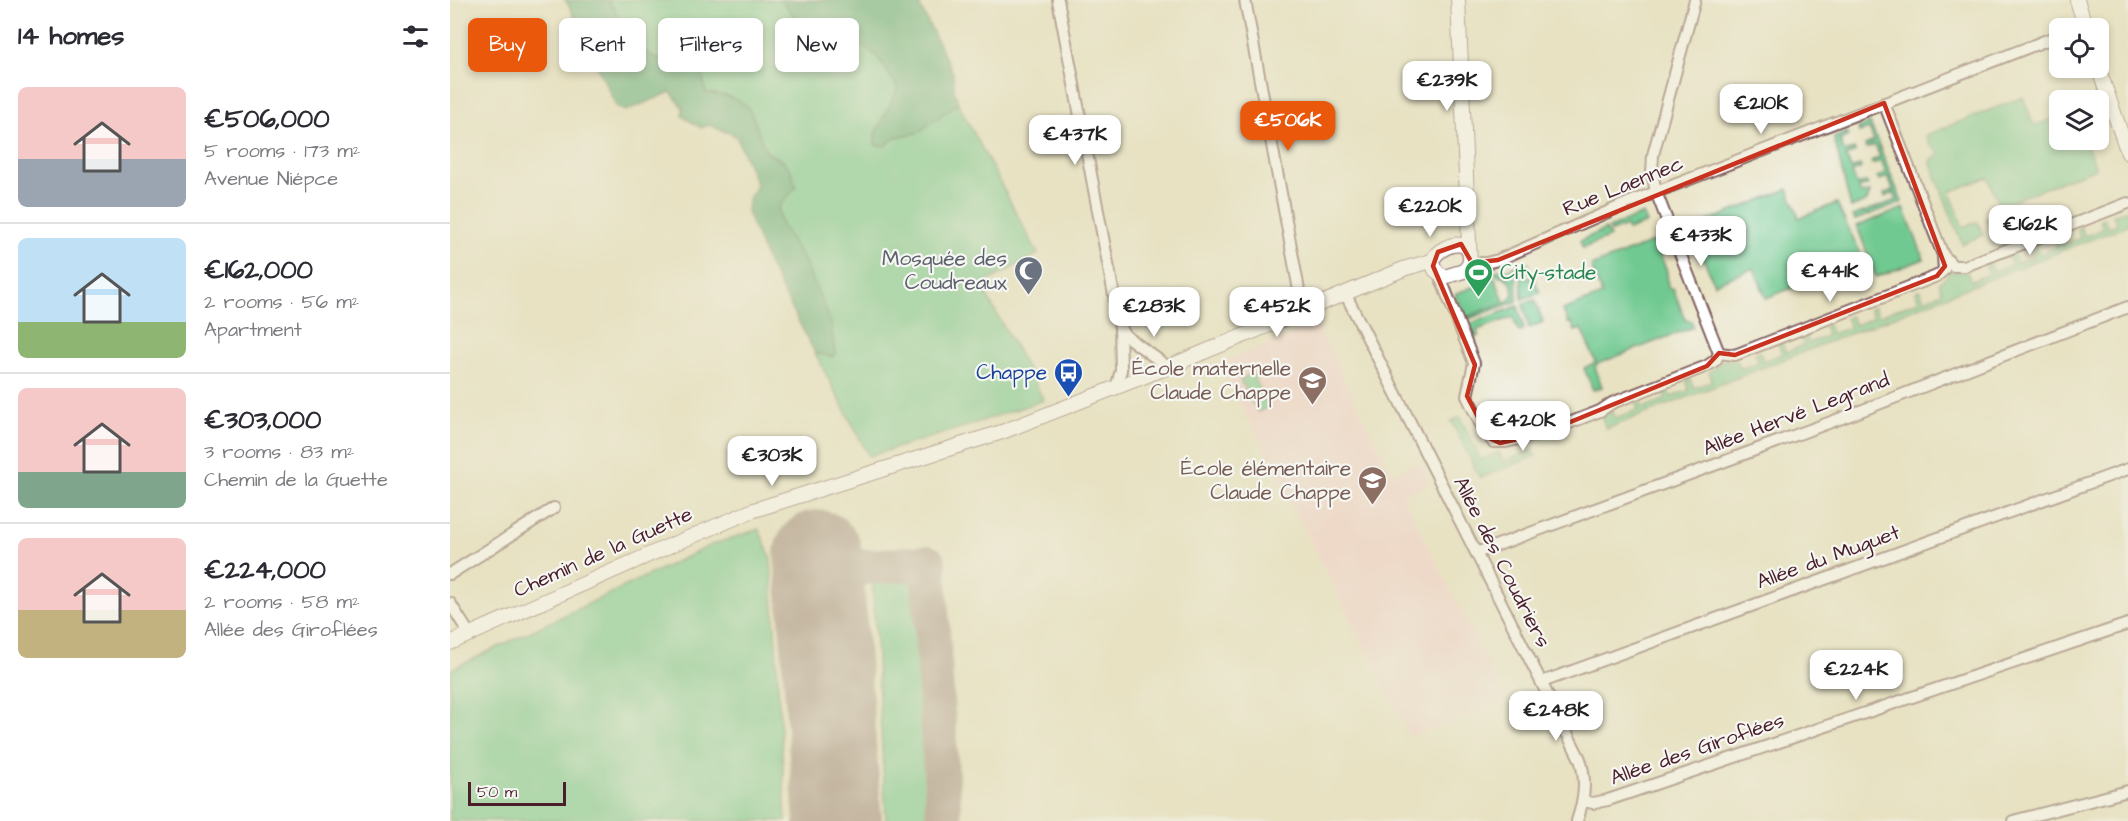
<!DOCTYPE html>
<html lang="en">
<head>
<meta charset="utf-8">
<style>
  :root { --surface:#fff; --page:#f2f2f3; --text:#2b2b33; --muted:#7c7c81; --line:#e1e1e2; --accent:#ea580c }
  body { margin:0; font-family:"Architects Daughter",sans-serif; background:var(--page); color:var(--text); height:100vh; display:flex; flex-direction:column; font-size:22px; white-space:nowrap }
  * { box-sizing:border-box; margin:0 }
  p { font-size:20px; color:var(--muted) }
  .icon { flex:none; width:33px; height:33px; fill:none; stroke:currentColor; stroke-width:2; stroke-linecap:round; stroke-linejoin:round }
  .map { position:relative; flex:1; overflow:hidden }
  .details { display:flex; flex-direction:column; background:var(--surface); width:450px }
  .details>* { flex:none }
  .banner { position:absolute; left:18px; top:18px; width:570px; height:54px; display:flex; gap:12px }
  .tools { position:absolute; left:1599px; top:18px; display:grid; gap:12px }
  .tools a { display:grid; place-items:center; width:60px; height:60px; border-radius:9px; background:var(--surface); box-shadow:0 3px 9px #0003; font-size:30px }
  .scale { position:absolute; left:18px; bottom:15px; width:98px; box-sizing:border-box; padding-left:6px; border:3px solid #4a1f2b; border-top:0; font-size:16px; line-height:21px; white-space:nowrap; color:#4a1f2b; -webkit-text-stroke:4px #f6f6f2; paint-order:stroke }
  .price { position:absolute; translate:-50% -51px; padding:0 14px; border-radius:12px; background:#fff; color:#222; font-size:20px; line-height:39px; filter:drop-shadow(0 2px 3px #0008) }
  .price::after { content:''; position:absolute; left:50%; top:36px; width:18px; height:14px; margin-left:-9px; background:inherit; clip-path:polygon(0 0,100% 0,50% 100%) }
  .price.on { background:var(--accent); color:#fff }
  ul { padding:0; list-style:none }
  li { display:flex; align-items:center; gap:18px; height:150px; padding:0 18px }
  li+li { border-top:2px solid var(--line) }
  li span { display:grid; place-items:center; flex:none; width:168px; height:120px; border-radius:9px; color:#555 }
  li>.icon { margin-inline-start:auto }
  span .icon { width:72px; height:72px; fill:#fffc; stroke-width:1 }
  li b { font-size:26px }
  h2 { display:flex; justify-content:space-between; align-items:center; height:72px; padding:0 18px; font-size:26px }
  .pill { padding:0 21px; border-radius:9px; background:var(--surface); box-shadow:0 3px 9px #0003; font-size:21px; line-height:54px }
  .pill.on { background:var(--accent); color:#fff }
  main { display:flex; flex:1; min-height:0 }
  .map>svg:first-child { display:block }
  .built { fill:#f7cfd0 }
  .green { fill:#6fc990; stroke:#5c745e; stroke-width:1.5 }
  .forest { fill:#5bad7a; stroke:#526652; stroke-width:1.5 }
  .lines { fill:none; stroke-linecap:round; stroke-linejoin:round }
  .taxiway { stroke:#998076; stroke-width:36 }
  .runway { stroke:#998076; stroke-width:88 }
  .minor-casing { stroke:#816360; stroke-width:14 }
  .tertiary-casing { stroke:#816360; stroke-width:16 }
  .minor { stroke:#fff; stroke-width:10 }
  .tertiary { stroke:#fff; stroke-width:14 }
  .marked { fill:none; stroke:#c8321e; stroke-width:4.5; stroke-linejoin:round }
  .labels { text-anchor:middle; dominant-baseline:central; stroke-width:4.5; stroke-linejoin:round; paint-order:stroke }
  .street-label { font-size:21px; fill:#4a1f2b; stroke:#f6f6f2 }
  .worship-label { font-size:21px; fill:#5b616d; stroke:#f6f6f2; text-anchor:end }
  .leisure-label { font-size:21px; fill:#27864d; stroke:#f6f6f2; text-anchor:start }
  .education-label { font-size:21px; fill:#785e54; stroke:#f6f6f2; text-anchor:end }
  .transit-label { font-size:21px; fill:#164399; stroke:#f6f6f2; text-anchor:end }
</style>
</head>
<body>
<main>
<section class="details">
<h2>14 homes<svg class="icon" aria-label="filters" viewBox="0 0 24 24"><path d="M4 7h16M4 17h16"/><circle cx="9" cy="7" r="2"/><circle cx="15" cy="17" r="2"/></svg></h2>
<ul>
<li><span style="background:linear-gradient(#f6c9c9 60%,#9aa5b1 0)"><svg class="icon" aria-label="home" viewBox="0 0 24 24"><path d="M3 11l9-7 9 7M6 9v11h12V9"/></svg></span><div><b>€506,000</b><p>5 rooms · 173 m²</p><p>Avenue Niépce</p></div></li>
<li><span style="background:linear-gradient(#bfe0f5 70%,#8fb573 0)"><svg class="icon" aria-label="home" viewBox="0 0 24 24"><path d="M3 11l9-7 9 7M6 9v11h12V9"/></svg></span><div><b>€162,000</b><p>2 rooms · 56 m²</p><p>Apartment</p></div></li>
<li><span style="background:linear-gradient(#f6c9c9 70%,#7fa58c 0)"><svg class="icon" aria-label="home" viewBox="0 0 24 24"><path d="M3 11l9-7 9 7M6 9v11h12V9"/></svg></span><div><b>€303,000</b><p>3 rooms · 83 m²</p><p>Chemin de la Guette</p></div></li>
<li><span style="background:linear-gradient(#f6c9c9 60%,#c2b280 0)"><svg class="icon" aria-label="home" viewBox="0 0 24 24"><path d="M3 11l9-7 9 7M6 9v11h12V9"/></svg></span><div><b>€224,000</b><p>2 rooms · 58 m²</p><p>Allée des Giroflées</p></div></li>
</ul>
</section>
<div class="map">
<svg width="1678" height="821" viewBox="0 0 1678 821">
  <rect width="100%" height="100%" fill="#f6f6f2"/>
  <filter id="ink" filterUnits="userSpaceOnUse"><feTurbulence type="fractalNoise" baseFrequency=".0167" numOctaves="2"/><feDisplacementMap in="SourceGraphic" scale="12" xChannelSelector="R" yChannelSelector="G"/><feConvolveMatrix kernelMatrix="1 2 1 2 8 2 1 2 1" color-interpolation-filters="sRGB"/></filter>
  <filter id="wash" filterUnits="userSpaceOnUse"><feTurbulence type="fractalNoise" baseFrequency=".008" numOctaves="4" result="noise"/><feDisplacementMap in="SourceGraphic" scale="24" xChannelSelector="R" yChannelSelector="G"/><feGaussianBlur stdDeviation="1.35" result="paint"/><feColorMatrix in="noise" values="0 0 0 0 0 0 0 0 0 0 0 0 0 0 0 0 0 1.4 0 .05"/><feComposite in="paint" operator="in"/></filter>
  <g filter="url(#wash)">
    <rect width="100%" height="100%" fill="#e8e2c2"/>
    <path class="built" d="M866,324L942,474L970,461L980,482L953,496L1057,701L960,737L770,363Z"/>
    <path class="green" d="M158,0H331L344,16L362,33L402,39L427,56L449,89L425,135L435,146L445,137L467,133L508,103L588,254L531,285L594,400L505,430L419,456L365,353L382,357L354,260L332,226L328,208L334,161L316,152L310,137L279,96L255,93L253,77L237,66L221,63L203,57L178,39L169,16Z
      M1573,97L1584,126L1609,116L1610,140H1632L1637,146L1646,168L1549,206L1538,177L1500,192L1513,227L1528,222L1533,235L1512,244L1480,161L1490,154L1479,144L1476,135Z
      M1420,123L1452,202L1405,220L1403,216L1447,200L1444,193L1435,197L1434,194L1443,190L1438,177L1429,180L1427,177L1436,173L1431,161L1422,164L1421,161L1430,157L1425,145L1416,148L1415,145L1424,141L1419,129L1409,132L1408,128Z
      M1397,132L1399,136L1390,140L1394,152L1404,149L1405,152L1396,156L1401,169L1410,165L1411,168L1402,172L1407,185L1416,182L1418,185L1408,188L1411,194L1420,192L1417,201L1401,208L1384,138Z
      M1338,189L1349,218L1387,203C1394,223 1405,240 1414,260L1316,298L1304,268L1264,284L1251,252L1255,247L1244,236L1241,228Z
      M1454,208L1474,259L1426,277L1407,226Z
      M1678,209V225L1156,429L1152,418L1161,410L1165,418L1188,410L1185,400L1189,399L1193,408L1216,399L1212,390L1217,388L1221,397L1239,390L1236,380L1240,379L1244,388L1262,381L1259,372L1273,360H1287L1291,369L1309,362L1305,353L1310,352L1313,361L1332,354L1328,344L1332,343L1336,352L1354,345L1351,336L1355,334L1359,343L1377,336L1374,326L1378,325L1382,334L1400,327L1396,318L1401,316L1405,325L1423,318L1419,309L1424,307L1428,316L1469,301L1465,291L1470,290L1474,300L1492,293L1489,282L1495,278L1500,272H1517L1521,281L1539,274L1535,264L1540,263L1544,272L1562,265L1558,255L1563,254L1567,263L1585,256L1581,247L1585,245L1590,254L1607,247L1604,238L1608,236L1612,245L1630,238L1627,229L1631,227L1635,236L1653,229L1650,220L1654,218L1658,227L1667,224L1663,215Z
      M1193,214L1197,223L1178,230L1176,226L1161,232L1159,228Z
      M1547,214L1548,217L1550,216L1555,230L1542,235L1536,219Z
      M1156,229L1160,237L1133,248L1130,241Z
      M1205,241L1217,272L1218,288H1223L1235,320L1241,321L1243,327L1147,364L1145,367L1152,387L1143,390L1134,368L1146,362L1131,329L1125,331L1122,323H1118L1113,310L1152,295L1141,266Z
      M1078,263L1081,270L1074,273L1076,279L1083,276L1090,293L1072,299L1071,267Z
      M1066,266L1067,301L1011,322L1008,310H1010L1013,318H1014L1005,294L1045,278L1054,302L1017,317L1060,300L1063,292L1061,282L1053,276L1046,275L1045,271L1054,268L1056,271Z
      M1085,300L1093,322L1079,328L1073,304Z
      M1068,306L1074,329L1069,332L1063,317L1027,330L1029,336L1023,338L1024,342L1020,341L1018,337L1021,336L1017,325Z
      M802,373L819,407L808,412L790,380Z
      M1010,417L1031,460L1049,452L1053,462L1083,450L1086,456L1030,478L1001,421Z
      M309,529L321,558L336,821H0V670L261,545Z
      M467,572L482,821H436L422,573Z"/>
    <path class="forest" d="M115,0H158L169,16L178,39L203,57L247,69L253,77L256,93C308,99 298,110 316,152C337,163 341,164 346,187L328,208L332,226L354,260L381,322L385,354L383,357L365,353L316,259L297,212L298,200L307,186L286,136L259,125L251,128L232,116L233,108L221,92L176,111L166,106L119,6Z
      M331,0H467L503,73L504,89L508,103L467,133L445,137L435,146L425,145V135L448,88L427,56L402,39L362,33L344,16Z"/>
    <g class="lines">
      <path class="taxiway" d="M370,570L478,563L494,821"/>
      <path class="runway" d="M368,554L388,821"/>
    </g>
  </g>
  <g filter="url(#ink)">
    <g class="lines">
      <defs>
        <path id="minor" d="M608,0L670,327L671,370L666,388
          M795,0L849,290L855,310
          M1245,0L1203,155L1202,172L1206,192L1269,353
          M1495,257L1503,266H1515L1678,203
          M1020,263H1036L1048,260L1178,203L1610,35
          M989,274L1024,363L1017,396L1031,425L1043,442H1056L1091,434L1150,411L1162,403L1257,366L1266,360L1269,353
          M895,293L1130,759C1137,781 1134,800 1127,821
          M670,327L676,336L718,367
          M1269,353L1285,355L1487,276L1494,270L1493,255L1434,103
          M1026,553L1400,415L1678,307
          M0,574L104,508
          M0,603L20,635
          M1092,682L1678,469
          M1134,801L1143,803L1158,800L1678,624
          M1563,821L1678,791"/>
        <path id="tertiary" d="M1627,0L1636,28
          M1648,67L1678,153
          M982,261L985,270L994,277L1014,271L1020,263L1008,0
          M982,261C987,250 1003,241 1015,246L1018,250
          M0,643L219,546L304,510L552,432L718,367L956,268L982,261"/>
      </defs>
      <use href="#minor" class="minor-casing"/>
      <use href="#tertiary" class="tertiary-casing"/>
      <use href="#minor" class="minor"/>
      <use href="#tertiary" class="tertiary"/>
    </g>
  </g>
  <path d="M0 0H1678V821H0ZM1434,103L1495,266L1487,276L1285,355L1269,353L1257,366L1091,434L1050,443L1039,438L1017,396L1025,365L983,266L988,252L1011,244L1022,263L1048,260Z" fill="#e8e2c2" fill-opacity=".55" fill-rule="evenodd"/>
  <path class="marked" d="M1434,103L1495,266L1487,276L1285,355L1269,353L1257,366L1091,434L1050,443L1039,438L1017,396L1025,365L983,266L988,252L1011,244L1022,263L1048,260Z"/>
  <defs>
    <symbol id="mosque-pin" viewBox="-11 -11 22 30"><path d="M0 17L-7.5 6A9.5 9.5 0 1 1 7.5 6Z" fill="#6b7280" stroke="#f6f6f2"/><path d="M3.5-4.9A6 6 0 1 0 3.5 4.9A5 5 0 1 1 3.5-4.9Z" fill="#fff"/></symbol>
    <symbol id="stadium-pin" viewBox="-11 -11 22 30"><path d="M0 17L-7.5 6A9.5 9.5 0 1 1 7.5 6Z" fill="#2e9e5b" stroke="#f6f6f2"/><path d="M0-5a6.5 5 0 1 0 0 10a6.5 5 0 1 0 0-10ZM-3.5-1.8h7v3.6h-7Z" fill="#fff"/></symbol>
    <symbol id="bus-pin" viewBox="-11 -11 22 30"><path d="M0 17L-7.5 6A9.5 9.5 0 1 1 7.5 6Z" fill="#1a4fb4" stroke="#f6f6f2"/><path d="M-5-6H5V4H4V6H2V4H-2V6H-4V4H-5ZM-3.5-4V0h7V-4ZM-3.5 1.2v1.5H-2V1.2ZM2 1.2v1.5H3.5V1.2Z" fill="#fff"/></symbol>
    <symbol id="school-pin" viewBox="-11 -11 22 30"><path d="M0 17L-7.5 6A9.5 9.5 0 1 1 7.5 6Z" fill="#8d6e63" stroke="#f6f6f2"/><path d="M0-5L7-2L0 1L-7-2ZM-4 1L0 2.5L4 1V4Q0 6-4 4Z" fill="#fff"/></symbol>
  </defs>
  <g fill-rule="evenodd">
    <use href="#mosque-pin" x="562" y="254" width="33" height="45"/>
    <use href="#stadium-pin" x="1012" y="256" width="33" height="45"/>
    <use href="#bus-pin" x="602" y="356" width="33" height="45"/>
    <use href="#school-pin" x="846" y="364" width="33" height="45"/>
    <use href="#school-pin" x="906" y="464" width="33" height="45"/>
  </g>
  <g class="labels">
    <g class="street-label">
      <text transform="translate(1173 186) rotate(-22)">Rue Laennec</text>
      <text transform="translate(1346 414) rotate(-21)">Allée Hervé Legrand</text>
      <text transform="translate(153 552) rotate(-24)">Chemin de la Guette</text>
      <text transform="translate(1378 557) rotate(-20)">Allée du Muguet</text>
      <text transform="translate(1052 562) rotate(63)">Allée des Coudriers</text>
      <text transform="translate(1247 749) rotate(-19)">Allée des Giroflées</text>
    </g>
    <g class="worship-label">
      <text x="557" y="258">Mosquée des<tspan x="557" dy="24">Coudreaux</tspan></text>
    </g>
    <g class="leisure-label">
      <text x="1050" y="272">City-stade</text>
    </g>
    <g class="education-label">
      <text x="841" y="368">École maternelle<tspan x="841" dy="24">Claude Chappe</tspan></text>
      <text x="901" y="468">École élémentaire<tspan x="901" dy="24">Claude Chappe</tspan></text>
    </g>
    <g class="transit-label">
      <text x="597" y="372">Chappe</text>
    </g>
  </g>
</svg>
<div class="tools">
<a><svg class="icon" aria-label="locate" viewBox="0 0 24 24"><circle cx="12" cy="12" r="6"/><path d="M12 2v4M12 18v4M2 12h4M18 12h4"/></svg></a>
<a><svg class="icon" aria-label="layers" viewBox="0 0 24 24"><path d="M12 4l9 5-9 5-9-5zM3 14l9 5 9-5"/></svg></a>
</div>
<div class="scale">50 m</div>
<b class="price" style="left:997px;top:112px">€239K</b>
<b class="price" style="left:1311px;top:135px">€210K</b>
<b class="price on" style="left:838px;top:152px">€506K</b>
<b class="price" style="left:625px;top:166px">€437K</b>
<b class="price" style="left:980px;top:238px">€220K</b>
<b class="price" style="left:1580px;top:256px">€162K</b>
<b class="price" style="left:1251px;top:267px">€433K</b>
<b class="price" style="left:1380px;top:303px">€441K</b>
<b class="price" style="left:704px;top:338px">€283K</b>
<b class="price" style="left:827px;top:338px">€452K</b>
<b class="price" style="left:1073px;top:452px">€420K</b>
<b class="price" style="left:322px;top:487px">€303K</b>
<b class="price" style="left:1406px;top:701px">€224K</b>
<b class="price" style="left:1106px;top:742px">€248K</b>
<div class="banner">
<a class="pill on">Buy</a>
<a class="pill">Rent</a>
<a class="pill">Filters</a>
<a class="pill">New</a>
</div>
</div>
</main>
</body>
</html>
